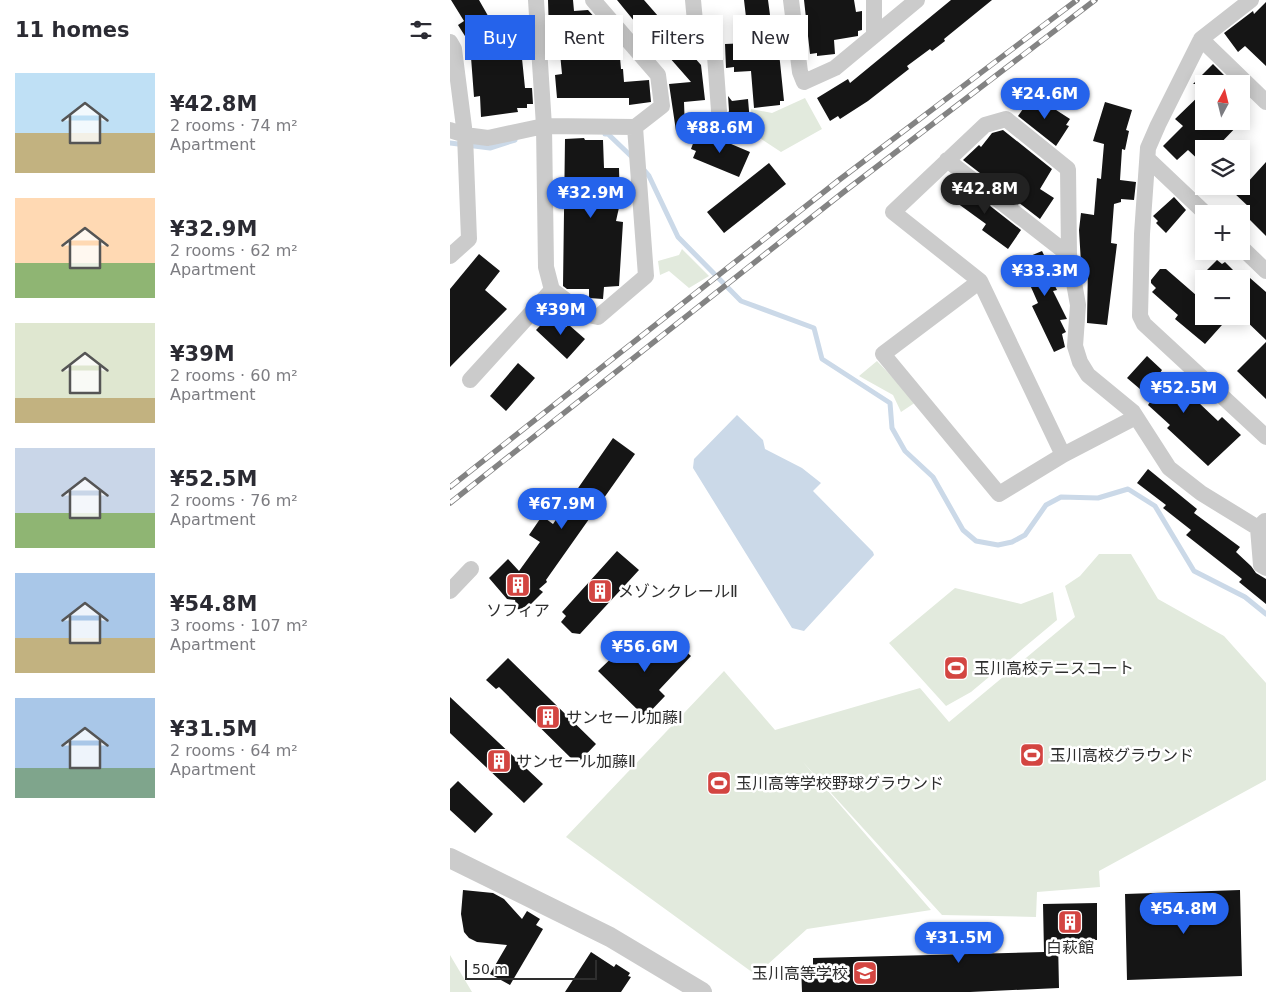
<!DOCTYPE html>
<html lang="en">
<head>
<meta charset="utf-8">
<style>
  :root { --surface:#fff; --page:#f2f2f3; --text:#2b2b33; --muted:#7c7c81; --accent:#2563eb }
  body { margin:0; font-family:"DejaVu Sans","Noto Sans JP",sans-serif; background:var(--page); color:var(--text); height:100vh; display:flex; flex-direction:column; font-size:19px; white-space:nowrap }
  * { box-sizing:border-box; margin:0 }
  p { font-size:16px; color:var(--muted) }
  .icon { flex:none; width:28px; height:28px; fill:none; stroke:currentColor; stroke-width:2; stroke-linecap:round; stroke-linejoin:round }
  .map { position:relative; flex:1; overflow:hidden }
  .panel { display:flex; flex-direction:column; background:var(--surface); width:450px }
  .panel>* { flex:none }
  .top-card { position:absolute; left:15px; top:15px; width:475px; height:45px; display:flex; gap:10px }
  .needle { width:32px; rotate:7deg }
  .buttons { position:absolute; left:745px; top:75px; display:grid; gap:10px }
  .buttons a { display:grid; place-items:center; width:55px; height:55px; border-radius:0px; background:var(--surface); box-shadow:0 2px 12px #0003; font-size:25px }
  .scale { position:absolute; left:15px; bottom:12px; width:132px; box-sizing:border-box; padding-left:5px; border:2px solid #2e2e2e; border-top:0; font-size:14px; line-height:18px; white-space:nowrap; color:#2e2e2e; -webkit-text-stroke:4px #fff; paint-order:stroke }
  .price { position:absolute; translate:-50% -42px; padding:0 11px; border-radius:18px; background:var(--accent); color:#fff; font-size:16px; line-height:32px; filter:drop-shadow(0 1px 2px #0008) }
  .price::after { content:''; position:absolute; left:50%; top:30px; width:15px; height:11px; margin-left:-8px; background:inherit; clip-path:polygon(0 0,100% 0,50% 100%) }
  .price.on { background:#222; color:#fff }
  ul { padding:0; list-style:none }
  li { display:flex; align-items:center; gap:15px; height:125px; padding:0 15px }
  li span { display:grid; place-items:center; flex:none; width:140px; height:100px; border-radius:0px; color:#555 }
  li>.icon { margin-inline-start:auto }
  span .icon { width:60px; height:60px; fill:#fffc; stroke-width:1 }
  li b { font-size:21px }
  h2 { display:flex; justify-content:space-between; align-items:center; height:60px; padding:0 15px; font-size:21px }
  .pill { padding:0 18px; border-radius:0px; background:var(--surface); box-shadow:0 2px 12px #0003; font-size:18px; line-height:45px }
  .pill.on { background:var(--accent); color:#fff }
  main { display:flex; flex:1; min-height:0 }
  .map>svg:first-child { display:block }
  .green { fill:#e2eadd }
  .water { fill:#cbd9e8 }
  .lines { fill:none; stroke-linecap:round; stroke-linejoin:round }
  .stream { stroke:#cbd9e8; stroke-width:5 }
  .building { fill:#151515 }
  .minor { stroke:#cbcbcb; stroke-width:16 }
  .tertiary { stroke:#cbcbcb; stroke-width:20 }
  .rail-casing { stroke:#838383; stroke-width:5.5 }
  .rail { stroke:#fff; stroke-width:4; stroke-dasharray:11; stroke-linecap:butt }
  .labels { text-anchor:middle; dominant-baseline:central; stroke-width:5; stroke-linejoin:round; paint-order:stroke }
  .poi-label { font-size:16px; fill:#2e2e2e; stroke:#fff; text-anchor:start }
</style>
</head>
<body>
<main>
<section class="panel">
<h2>11 homes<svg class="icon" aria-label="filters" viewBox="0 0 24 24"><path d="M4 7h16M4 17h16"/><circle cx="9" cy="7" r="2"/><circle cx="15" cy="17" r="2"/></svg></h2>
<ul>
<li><span style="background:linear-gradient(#bfe0f5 60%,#c2b280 0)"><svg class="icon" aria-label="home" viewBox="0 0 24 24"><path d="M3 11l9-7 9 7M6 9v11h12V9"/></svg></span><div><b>¥42.8M</b><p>2 rooms · 74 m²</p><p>Apartment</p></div></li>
<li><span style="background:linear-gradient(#ffd9b3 65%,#8fb573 0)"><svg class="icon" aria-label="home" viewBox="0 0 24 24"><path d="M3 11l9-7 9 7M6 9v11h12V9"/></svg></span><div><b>¥32.9M</b><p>2 rooms · 62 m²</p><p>Apartment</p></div></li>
<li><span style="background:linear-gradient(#dfe7d0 75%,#c2b280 0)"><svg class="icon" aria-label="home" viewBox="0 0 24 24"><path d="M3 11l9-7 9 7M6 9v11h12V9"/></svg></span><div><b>¥39M</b><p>2 rooms · 60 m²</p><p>Apartment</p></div></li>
<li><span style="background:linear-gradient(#c9d6e8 65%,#8fb573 0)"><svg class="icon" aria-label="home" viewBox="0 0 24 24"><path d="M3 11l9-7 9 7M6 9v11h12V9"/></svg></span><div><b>¥52.5M</b><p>2 rooms · 76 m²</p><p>Apartment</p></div></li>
<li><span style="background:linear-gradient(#a9c7e8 65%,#c2b280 0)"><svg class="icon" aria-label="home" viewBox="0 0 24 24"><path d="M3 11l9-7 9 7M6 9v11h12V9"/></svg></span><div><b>¥54.8M</b><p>3 rooms · 107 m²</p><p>Apartment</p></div></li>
<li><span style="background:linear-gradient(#a9c7e8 70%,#7fa58c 0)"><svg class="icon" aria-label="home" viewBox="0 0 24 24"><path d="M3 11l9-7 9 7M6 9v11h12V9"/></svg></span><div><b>¥31.5M</b><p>2 rooms · 64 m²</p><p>Apartment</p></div></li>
</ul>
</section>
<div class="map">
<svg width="816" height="992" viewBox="0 0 816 992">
  <rect width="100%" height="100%" fill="#fff"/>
  <path class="green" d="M355,98L372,129L331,152L302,133L301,109L322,113Z
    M232,249L259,276L239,288L219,271L210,275L208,261L229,255Z
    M427,361L466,402L451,412L443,395L409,376Z
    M649,554H681L708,599L774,636L816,683V780L649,871L650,887L587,892L586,917L492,915L352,761L481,910L357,929L306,975L116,837L274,671L325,730L470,688L499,722L625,617L615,586L630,576Z
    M505,588L571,604L603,592L607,620L521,692L496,706L439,643Z
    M0,955L22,992H0Z"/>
  <path class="water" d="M287,415L313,440L315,449L352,468L371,483L363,491L423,552L424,555L354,631L342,628L243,468L244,459Z"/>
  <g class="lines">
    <path class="stream" d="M155,134H158L182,157
      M0,143L40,148L65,140
      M193,169L199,176L228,237L291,301L364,328L372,359L440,403L442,428L455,451L483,477L513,530L526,541L548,545L562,542L575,535L596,505L611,497L648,498L678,489L705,506L744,571L795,597L816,614"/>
  </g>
  <path class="building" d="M1,0H29L41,21L68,19L75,88H82L83,104H77V108H67L68,112L31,117L30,96L24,97L20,44L8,25L14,21Z
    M98,0H123L124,11L138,10L148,21L149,45L169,46L171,69H173L174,82L199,80L201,102L179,105V98H107L105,75L112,74L108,33L99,34Z
    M167,0H194L251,65L255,100L234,102L235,130L226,131L219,84L241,82L197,32L198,38Z
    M294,0H318L320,15L324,19L330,62L334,101H330V105L304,108L301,71L284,72V67L276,68L275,44L299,43Z
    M354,0H404L406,12L412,11V30L408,31V36L384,40L385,54L367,56V53L360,54Z
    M501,0H542L494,39L495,41L482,51L480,49L457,66L459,69L418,101L390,119L388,116L380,121L367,98L398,79L400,83Z
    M816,2V66L795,46L788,52L774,33L803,11L804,14Z
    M763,64L776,77L769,84H743Z
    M754,91V121H792L765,149H754V165L738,150L727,160L713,146L733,126L725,119Z
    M583,95L620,119L616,125L619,126L606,146L568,116Z
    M278,96L282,101L298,99L300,123L276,125L275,119L279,111Z
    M655,102L682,110L676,130L679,131L675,150L672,149L670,180L686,182L684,200L671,199V202L664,204L661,243L667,244L657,325L637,323L638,264L631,263L629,230L631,213L644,215L647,178L651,179L654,144L643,141Z
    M248,130L300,152L289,177L243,158L246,151L241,149Z
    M553,130L602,169L590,189L604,198L590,219L513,160L529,145L531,147L542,133Z
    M134,138L135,140H153L154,168H169L170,203L166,221L173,222L169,286L154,287L153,299L139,298V289H117L113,286L115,139Z
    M816,162V236L794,214L800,208L783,192L791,186L794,180L797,183Z
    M319,163L336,184L274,233L257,212Z
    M507,180L571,230L558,249L532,230L536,224L496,195Z
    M724,197L736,210L716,233L706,223L708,221L703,216Z
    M592,251L595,257H597L607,280L603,282L607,290L603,291L617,319L610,320L616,332L612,334L615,347L604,352L582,306L588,303L577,278L573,280L566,262Z
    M29,254L50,271L35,290L57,309L0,367V289Z
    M767,260L772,264L775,262L792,279H748Z
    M710,269H716L754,302V316H780L755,344L725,319L728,315L702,292L706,288L701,283V280Z
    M800,278L816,292V340L791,316V287Z
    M101,314L116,327L119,325L135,339L117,359L86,330Z
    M816,342V399L787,371Z
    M697,356L712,370L710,373L742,401L746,404L748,402L768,421L772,417L791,435L758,466L717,428L720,425L698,405L700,402L695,398L697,395L677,378Z
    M68,363L85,378L56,411L40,396Z
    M163,438L185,454L96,580L97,582L89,589L93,592L74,611L67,609L65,600L57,599L39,578L58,559L69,571L90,542L79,535L92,516L103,524Z
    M698,469L747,509L744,513L790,547L786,552L801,566L806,573L816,579V604L789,582L792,579L736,535L741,530L713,508L716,505L687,483Z
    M167,551L189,570L130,634L122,633L111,622L116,616L112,612Z
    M219,636L241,656L209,690L215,696L195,717L148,671L174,646L188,659L200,647L202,649L209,642L211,644Z
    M58,658L146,744L127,764L49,687L46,689L36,680Z
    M0,697L93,784L74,803L0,733Z
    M8,781L43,814L25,833L0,810V789Z
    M13,890L43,893L54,899L72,919L77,911L90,919L86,925L93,929L60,985L40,974L57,945L27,942L19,938L14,932L11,914Z
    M790,890L792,976L677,980L675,894Z
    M647,903V940L608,941L609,988L520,992H352L351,966H363V958L594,952L593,904Z
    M141,952L164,967L166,964L180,973L178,976L181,977L171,992H115Z"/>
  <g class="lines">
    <path class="minor" d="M86,0L94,126L96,267L102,290L134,314L148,317L196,276L185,127
      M243,0L246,32L265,56L269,111
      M341,0L350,72L354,82L385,68L467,0
      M424,0V34
      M801,0L751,39L708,125L698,148L692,234L690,316L694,324L816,437
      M751,39L816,102
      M0,42L4,49L15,135L19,239L0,256
      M0,130L15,135L38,138L94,126L185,127L212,106L208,75L143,0
      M698,159L756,214
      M497,160L619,255
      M791,247L816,271
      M530,281L443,212L535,125L556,119L618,169L619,255L628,305L625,346L630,362L638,375L683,412L719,468L751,493L808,528
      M20,380L102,290
      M613,455L530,281L433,354L549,494L613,455L686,417
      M815,521L808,528L811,565L816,568
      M0,591L21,569"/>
    <path class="tertiary" d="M0,858L160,937L252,992"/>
    <defs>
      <path id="rail" d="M0,487L389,180L627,0
        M0,503L395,191L645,0"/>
    </defs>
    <use href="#rail" class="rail-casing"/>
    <use href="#rail" class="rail"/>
  </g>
  <defs>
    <symbol id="building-square" viewBox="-11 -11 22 22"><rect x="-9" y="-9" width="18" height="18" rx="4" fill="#d34541" stroke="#fff"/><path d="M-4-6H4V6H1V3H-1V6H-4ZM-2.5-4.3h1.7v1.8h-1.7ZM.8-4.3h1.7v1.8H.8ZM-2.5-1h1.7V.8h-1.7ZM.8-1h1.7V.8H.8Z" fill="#fff"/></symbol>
    <symbol id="stadium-square" viewBox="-11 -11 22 22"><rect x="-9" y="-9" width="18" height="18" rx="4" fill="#d34541" stroke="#fff"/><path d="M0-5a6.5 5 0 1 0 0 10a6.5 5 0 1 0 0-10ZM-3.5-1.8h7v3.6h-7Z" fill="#fff"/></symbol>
    <symbol id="school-square" viewBox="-11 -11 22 22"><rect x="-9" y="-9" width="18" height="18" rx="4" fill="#d34541" stroke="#fff"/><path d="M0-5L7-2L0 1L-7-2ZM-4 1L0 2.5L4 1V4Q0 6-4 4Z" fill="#fff"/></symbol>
  </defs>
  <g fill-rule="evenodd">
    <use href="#building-square" x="54" y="571" width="28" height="28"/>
    <use href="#building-square" x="136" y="577" width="28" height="28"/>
    <use href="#stadium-square" x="492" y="654" width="28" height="28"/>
    <use href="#building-square" x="84" y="703" width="28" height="28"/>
    <use href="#stadium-square" x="568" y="741" width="28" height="28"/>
    <use href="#building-square" x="35" y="747" width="28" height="28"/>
    <use href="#stadium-square" x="255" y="769" width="28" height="28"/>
    <use href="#building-square" x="606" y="908" width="28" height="28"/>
    <use href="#school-square" x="401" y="959" width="28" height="28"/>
  </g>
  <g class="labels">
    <g class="poi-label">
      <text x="168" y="591">メゾンクレールⅡ</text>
      <text x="68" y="610" text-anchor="middle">ソフィア</text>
      <text x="524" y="668">玉川高校テニスコート</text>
      <text x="116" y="717">サンセール加藤Ⅰ</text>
      <text x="600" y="755">玉川高校グラウンド</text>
      <text x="66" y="761">サンセール加藤Ⅱ</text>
      <text x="286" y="783">玉川高等学校野球グラウンド</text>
      <text x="620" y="947" text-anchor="middle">白萩館</text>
      <text x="398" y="973" text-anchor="end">玉川高等学校</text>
    </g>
  </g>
</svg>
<div class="buttons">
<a><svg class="needle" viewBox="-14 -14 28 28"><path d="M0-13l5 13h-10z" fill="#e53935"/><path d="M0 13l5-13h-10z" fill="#7c7c81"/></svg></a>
<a><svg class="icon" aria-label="layers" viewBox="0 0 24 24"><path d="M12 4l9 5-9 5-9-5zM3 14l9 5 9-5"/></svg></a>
<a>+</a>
<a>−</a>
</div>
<div class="scale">50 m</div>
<b class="price" style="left:595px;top:120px">¥24.6M</b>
<b class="price" style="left:270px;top:154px">¥88.6M</b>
<b class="price on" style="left:535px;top:215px">¥42.8M</b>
<b class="price" style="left:141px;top:219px">¥32.9M</b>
<b class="price" style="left:595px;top:297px">¥33.3M</b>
<b class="price" style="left:111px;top:336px">¥39M</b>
<b class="price" style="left:734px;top:414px">¥52.5M</b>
<b class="price" style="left:112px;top:530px">¥67.9M</b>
<b class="price" style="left:195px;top:673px">¥56.6M</b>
<b class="price" style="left:734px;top:935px">¥54.8M</b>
<b class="price" style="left:509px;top:964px">¥31.5M</b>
<div class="top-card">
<a class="pill on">Buy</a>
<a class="pill">Rent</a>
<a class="pill">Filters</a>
<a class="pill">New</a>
</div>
</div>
</main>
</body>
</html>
